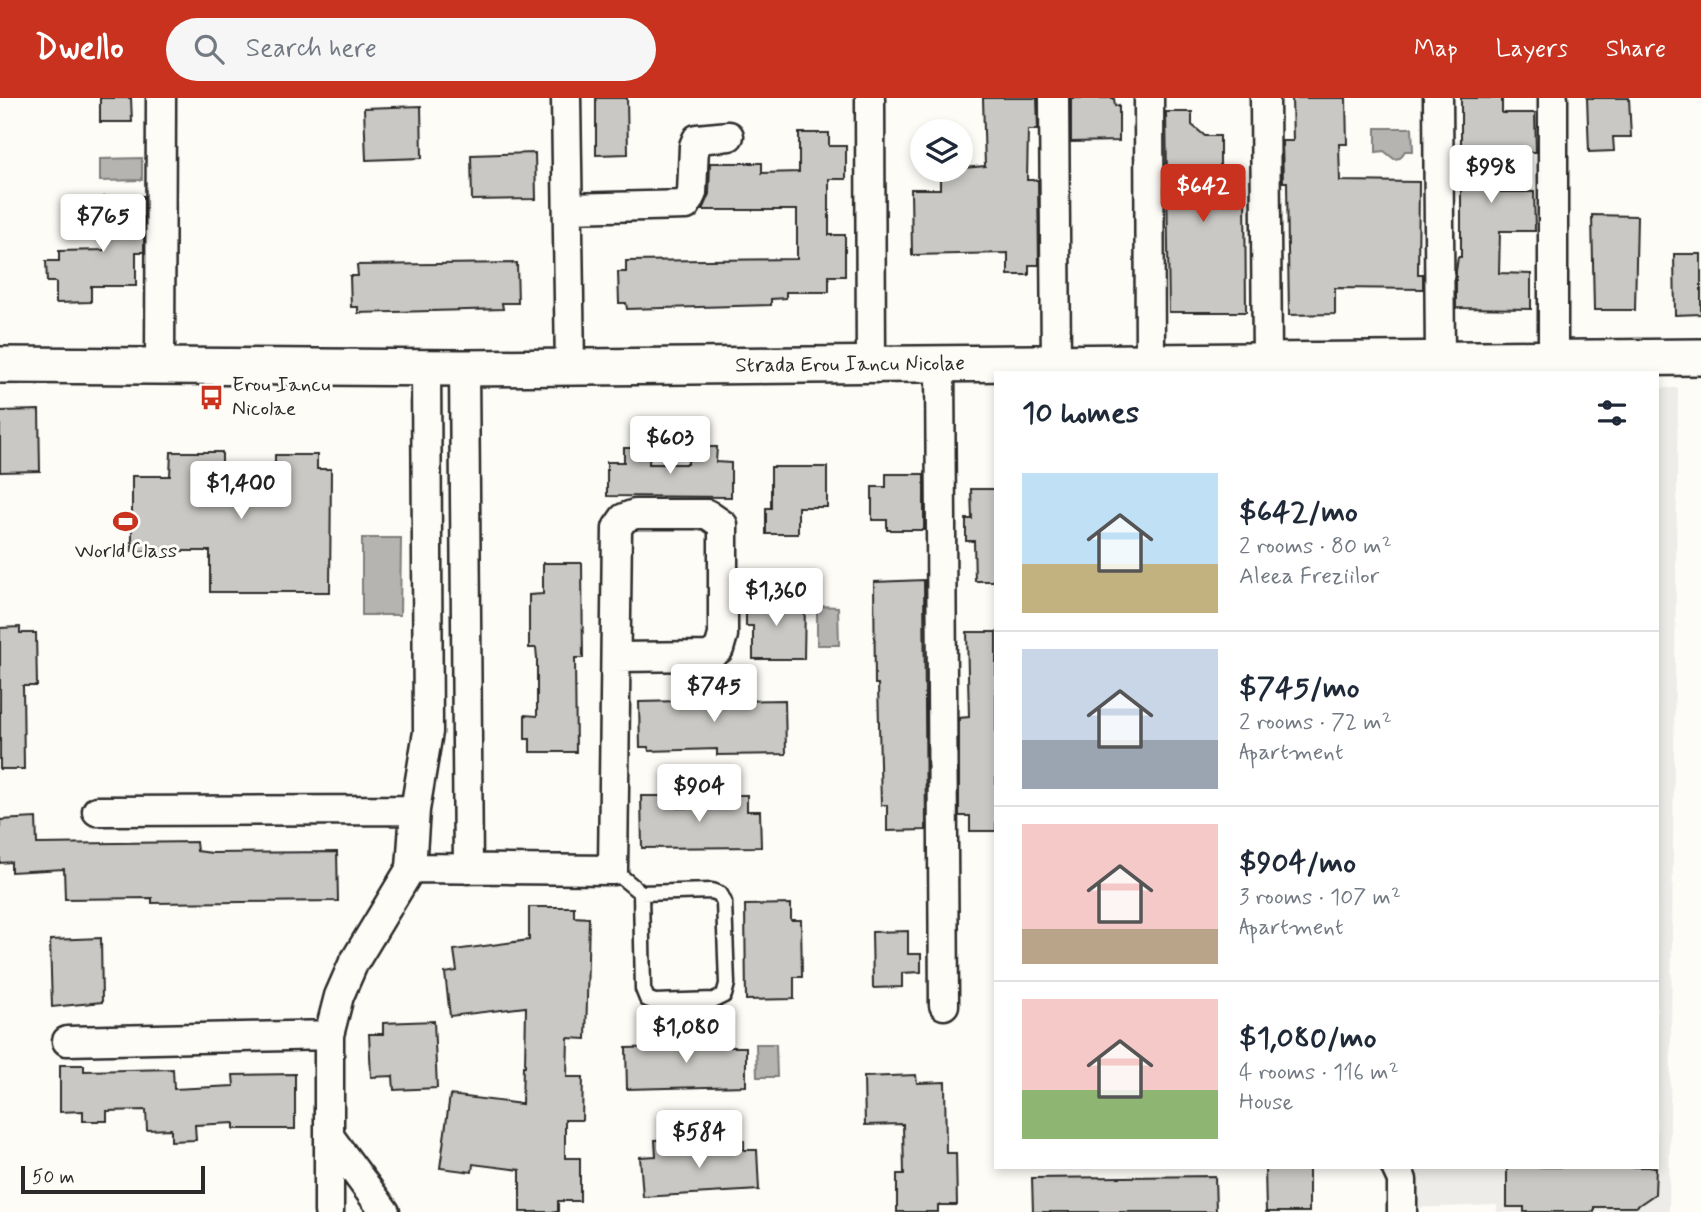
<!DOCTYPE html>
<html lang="en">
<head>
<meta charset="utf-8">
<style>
  :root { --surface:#fff; --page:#f6f6f7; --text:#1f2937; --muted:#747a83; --line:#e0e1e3; --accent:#c8321e }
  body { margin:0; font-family:Mynerve,sans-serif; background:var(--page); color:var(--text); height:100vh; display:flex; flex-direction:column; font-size:26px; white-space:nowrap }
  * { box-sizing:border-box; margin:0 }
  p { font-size:23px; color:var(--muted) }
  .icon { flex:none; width:38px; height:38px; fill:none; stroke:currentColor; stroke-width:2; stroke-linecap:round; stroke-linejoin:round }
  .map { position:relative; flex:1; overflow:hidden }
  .sheet { position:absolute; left:994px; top:273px; width:665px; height:798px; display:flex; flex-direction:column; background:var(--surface); border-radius:0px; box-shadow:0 4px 10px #0003 }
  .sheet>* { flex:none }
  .fabs { position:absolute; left:910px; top:21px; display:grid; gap:14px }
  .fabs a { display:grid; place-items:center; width:63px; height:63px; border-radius:50%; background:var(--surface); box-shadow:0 4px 10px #0003; font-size:35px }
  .scale { position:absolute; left:21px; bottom:18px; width:184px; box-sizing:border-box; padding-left:7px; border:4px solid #2b2b2b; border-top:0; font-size:19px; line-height:24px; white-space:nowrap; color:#2b2b2b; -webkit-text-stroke:5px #fdfcf7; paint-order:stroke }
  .price { position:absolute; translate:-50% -60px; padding:0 16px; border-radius:7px; background:#fff; color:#222; font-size:23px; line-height:46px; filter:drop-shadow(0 2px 4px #0008) }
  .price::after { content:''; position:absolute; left:50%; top:42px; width:21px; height:16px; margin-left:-10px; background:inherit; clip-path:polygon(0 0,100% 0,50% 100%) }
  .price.current { background:var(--accent); color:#fff }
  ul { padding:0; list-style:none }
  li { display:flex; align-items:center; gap:21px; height:175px; padding:0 28px }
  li+li { border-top:2px solid var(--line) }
  li span { display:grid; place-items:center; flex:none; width:196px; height:140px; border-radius:0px; color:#555 }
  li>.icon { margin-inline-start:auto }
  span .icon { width:84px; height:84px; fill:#fffc; stroke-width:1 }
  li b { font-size:30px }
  h2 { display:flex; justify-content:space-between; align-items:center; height:84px; padding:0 28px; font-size:30px }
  header { display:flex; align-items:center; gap:42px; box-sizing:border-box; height:98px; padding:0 35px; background:var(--accent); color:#fff }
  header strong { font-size:33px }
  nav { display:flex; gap:38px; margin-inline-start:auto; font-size:24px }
  .search { width:490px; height:63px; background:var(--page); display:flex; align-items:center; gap:18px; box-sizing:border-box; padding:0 24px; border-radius:38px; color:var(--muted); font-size:26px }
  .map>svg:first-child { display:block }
  .built { fill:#edece8 }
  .water { fill:#b5b4b1; stroke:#7e7d7b; stroke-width:2 }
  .building { fill:#c9c8c4; stroke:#2b2b2b; stroke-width:2 }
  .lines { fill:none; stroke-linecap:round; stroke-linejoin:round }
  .service-casing { stroke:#2b2b2b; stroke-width:19 }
  .minor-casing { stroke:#2b2b2b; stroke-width:33 }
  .tertiary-casing { stroke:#2b2b2b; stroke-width:40 }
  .service { stroke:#fdfcf7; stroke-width:14 }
  .minor { stroke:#fdfcf7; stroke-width:28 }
  .tertiary { stroke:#fdfcf7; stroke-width:35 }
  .labels { text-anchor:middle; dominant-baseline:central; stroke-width:6; stroke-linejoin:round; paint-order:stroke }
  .street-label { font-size:21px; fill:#2b2b2b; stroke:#fdfcf7 }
  .poi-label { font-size:21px; fill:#2b2b2b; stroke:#fdfcf7; text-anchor:start }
</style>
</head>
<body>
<header>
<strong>Dwello</strong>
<div class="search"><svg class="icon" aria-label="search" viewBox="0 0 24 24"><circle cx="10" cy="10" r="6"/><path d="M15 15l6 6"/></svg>Search here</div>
<nav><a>Map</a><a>Layers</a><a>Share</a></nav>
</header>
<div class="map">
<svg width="1701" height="1114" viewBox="0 0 1701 1114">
  <rect width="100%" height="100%" fill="#fdfcf7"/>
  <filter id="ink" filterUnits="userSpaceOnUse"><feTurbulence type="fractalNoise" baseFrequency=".0143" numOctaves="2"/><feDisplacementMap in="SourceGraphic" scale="14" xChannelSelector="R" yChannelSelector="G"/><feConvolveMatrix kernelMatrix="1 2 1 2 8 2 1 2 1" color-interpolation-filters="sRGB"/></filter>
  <g filter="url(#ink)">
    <path class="built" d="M1657,290H1678L1669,1114H1497V1107L1408,1110V1069H1657Z"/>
    <path class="water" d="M1376,30H1412L1413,53H1405L1400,60L1394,61L1384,53L1376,54Z
      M142,60V82L100,83V61Z
      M362,440H401L400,517H362Z
      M817,508L838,509L839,547H817Z
      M756,946H776L777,979H757Z"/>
    <path class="building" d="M100,0H131L132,24H100Z
      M596,0H627L628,56L596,57Z
      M983,0H1037L1038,32H1028L1027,82H1038L1039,167H1029V177H1008V155L912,157L911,91H940V72L985,68Z
      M1071,0H1114L1115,8L1119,7V43L1071,44Z
      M1292,0H1346L1347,46H1339L1340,83L1419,84L1418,176H1423V191L1335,190V216L1289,217L1287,84H1283L1282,43H1293Z
      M1461,0H1502V15H1535L1536,54H1500L1501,94H1534L1535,133H1500L1499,175L1531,176V211L1456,210V173L1458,159H1461Z
      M1587,0H1629L1631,39H1613L1614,53L1589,54Z
      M421,8L422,60L366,62L364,10Z
      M1166,14H1192V27L1205,38H1220V88H1245L1246,214H1169Z
      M799,35H829V48H846V81H829V137H845V178H829V194H786V200L771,201V207L627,211L626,205H619L618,174H626V163L797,161V112H702L709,96L710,65H762V75L799,74Z
      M535,55L536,101L472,102L471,57Z
      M144,98V154H136V188H91V204L56,205V184H47L46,163H59V153L104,152V99Z
      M1592,117L1637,118L1635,212H1594Z
      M1674,156H1701V216L1675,217Z
      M517,165L518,205H502L503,211L358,215V209H351L350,178H358L357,167Z
      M39,312L40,373L0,374V313Z
      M688,349H717L716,364L731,365V399L607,398V364H624V350H650L649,366H688Z
      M171,354H222V372H275V357H317V371H331L330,494H210V453H132V378H170Z
      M771,369H827V409H798V436H766V410H771Z
      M886,376H924V432H887V422H872V389H886Z
      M971,391H996V483H975L974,443H966V421H972Z
      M543,465H582L583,560H575L576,654H530V641H525V617L537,618V560L536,550H529V497L543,496Z
      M924,482L926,732L887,733V707H881L878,586H875L874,484Z
      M746,497H775V505H805L804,561H753V528H746Z
      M20,529V535H36L37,588H23L24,671H0V530Z
      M967,534H996V733H970V718H959V620L969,619Z
      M729,591V603L785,602L786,656L717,657V651L649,653L648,649H640L639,604L683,603L682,592Z
      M721,697H747V713H760L761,749L642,750L641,698H677V710L721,709Z
      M36,720L37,746L196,744L197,753L212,755L337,754L338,803L152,805V800L65,801L64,771L11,774V764L0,765V722Z
      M791,806V822H801L802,879H794V901L746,902L745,807Z
      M529,809H574V819L589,820L586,941L568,940L567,979H583L582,1022H565V1060H580V1103H558V1114H520V1072L473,1066L472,1074L440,1070L450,997L522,1006L523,968H525L526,909L450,918L445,875L457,873L454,852L529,842Z
      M908,833V856H921V874L902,875V889L873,890L872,834Z
      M101,840L102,904L52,909L50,842Z
      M434,923L437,990L394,992L393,978L371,979L369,936H383V925Z
      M714,940V949H746V988L627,991L626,950L666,949V941Z
      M60,967H84V973L173,971L174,991L234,988L233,977L295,976V1031H234V1025L195,1027L196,1042L171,1043V1031L147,1032L146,1012L107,1013V1023H83V1013L60,1014Z
      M916,977L917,985L945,984L946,1055H956L957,1107H938V1114H897V1076H904L903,1026L865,1027L864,979Z
      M678,1041L679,1055L722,1052V1044L744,1043V1052H757L759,1092L643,1099L640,1059L656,1058L655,1042Z
      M1265,1069H1309V1114H1266Z
      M1507,1069H1656L1655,1096L1636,1109H1594V1114H1524V1109H1507Z
      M1215,1078L1216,1114H1033L1032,1080Z"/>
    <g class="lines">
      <defs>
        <path id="service" d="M613,772L641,795L712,793L720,796L724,804L727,886L724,897L714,902L655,904L647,901L643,891L641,795"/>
        <path id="minor" d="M566,0L570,269
          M870,0L871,266
          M1054,0L1056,265
          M1149,0L1150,263
          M1265,0L1267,262
          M1438,0L1440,260
          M568,110L686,107L692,95L694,48L697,41L729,38
          M1553,260V0
          M940,266L944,907
          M160,268L161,0
          M464,270L468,771
          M97,713L415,712
          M411,770L613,772L617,430L624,420L635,416H707L723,427V537L719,551L709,558L616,559
          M67,943L329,937
          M329,1038L385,1114
          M1396,1069L1402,1082V1114
          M329,1114V937L339,898L353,866L411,770L415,712L428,634L426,270"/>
        <g id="tertiary">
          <path id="s1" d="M0,267L464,270L1701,259"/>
        </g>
      </defs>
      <use href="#service" class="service-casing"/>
      <use href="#minor" class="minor-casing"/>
      <use href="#tertiary" class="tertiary-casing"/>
      <use href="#service" class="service"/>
      <use href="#minor" class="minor"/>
      <use href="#tertiary" class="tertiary"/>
    </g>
  </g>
  <defs>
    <symbol id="bus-bare" viewBox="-9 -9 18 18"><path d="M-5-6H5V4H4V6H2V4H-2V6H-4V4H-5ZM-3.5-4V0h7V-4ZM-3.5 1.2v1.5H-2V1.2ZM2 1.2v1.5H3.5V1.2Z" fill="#c8321e" stroke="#fdfcf7" stroke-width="2.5" paint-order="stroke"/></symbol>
    <symbol id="stadium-bare" viewBox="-9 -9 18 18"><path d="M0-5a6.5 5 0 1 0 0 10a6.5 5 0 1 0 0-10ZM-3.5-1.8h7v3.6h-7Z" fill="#c8321e" stroke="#fdfcf7" stroke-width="2.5" paint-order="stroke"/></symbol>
  </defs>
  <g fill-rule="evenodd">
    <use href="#bus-bare" x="194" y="282" width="35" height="35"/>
    <use href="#stadium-bare" x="108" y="406" width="35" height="35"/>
  </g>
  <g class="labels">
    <g class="street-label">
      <text stroke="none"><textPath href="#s1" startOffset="850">Strada Erou Iancu Nicolae</textPath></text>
    </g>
    <g class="poi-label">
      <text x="232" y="287">Erou Iancu<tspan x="232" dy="24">Nicolae</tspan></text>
      <text x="126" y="453" text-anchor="middle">World Class</text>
    </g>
  </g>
</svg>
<div class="fabs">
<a><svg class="icon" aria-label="layers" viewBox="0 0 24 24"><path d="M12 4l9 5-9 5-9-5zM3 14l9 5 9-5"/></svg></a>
</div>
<div class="scale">50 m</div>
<b class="price" style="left:1491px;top:107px">$998</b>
<b class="price current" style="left:1203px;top:126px">$642</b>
<b class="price" style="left:103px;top:156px">$765</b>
<b class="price" style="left:670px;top:378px">$603</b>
<b class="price" style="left:241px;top:423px">$1,400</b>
<b class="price" style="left:776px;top:530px">$1,360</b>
<b class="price" style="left:714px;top:626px">$745</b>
<b class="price" style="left:699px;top:726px">$904</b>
<b class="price" style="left:686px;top:967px">$1,080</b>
<b class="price" style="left:699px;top:1072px">$584</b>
<section class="sheet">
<h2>10 homes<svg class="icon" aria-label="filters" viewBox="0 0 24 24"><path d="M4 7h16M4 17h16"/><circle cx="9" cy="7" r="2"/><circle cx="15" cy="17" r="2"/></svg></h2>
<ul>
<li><span style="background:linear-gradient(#bfe0f5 65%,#c2b280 0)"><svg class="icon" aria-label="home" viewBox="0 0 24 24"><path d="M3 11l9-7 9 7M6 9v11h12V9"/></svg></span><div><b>$642/mo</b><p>2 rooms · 80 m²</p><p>Aleea Freziilor</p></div></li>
<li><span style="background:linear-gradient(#c9d6e8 65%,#9aa5b1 0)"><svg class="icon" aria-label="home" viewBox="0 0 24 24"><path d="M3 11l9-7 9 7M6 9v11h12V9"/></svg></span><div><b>$745/mo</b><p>2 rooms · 72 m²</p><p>Apartment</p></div></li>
<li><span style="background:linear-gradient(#f6c9c9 75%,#b9a48a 0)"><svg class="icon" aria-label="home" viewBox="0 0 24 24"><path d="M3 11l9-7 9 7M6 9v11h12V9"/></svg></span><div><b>$904/mo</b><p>3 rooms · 107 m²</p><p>Apartment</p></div></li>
<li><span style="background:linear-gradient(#f6c9c9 65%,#8fb573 0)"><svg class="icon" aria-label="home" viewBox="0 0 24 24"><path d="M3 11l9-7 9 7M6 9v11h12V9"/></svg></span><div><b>$1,080/mo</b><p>4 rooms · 116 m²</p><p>House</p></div></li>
</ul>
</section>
</div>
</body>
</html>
